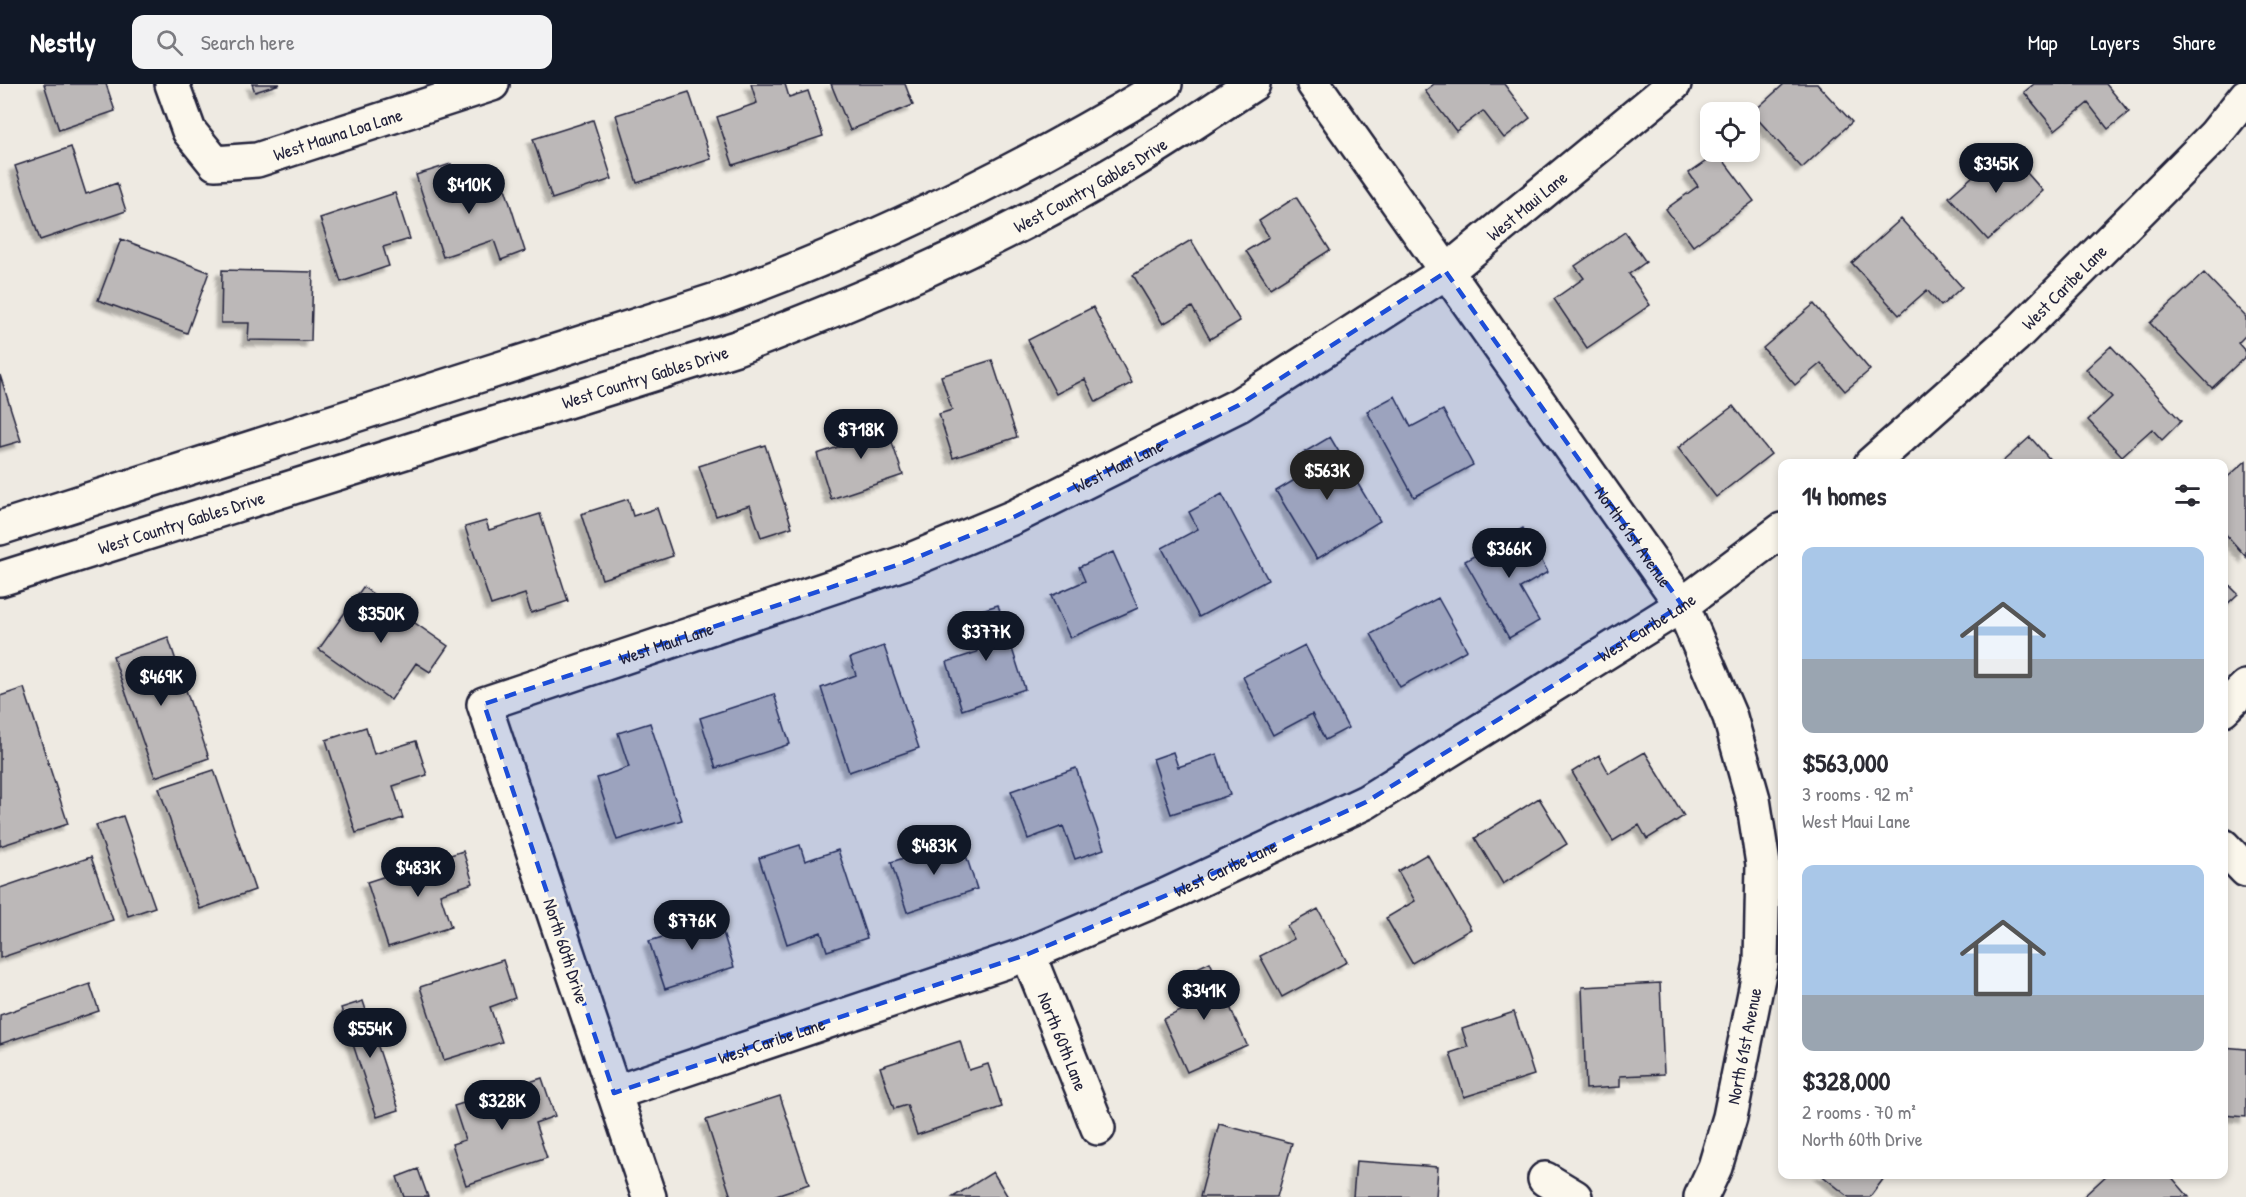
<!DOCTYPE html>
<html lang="en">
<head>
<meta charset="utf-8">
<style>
  :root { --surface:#fff; --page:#f2f2f3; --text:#2b2b33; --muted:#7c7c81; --accent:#111827 }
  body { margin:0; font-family:"Patrick Hand",sans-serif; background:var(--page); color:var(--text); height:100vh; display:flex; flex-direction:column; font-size:22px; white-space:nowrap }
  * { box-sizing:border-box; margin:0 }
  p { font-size:20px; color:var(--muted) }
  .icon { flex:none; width:33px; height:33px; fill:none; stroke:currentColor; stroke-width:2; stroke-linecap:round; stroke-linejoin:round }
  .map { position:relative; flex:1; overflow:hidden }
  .panel { position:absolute; left:1778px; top:375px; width:450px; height:720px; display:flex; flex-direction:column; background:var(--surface); border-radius:12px; box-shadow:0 3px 9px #0003 }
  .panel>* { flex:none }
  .tools { position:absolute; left:1700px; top:18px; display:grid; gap:12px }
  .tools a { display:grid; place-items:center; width:60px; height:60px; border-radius:12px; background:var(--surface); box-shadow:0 3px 9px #0003; font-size:30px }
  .price { position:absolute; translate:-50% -51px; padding:0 14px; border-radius:21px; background:var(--accent); color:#fff; font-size:20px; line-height:39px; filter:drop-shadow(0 2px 3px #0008) }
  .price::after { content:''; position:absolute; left:50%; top:36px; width:18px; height:14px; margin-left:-9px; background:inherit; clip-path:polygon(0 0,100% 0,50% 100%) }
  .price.active { background:#222; color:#fff }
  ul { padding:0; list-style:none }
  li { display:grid; align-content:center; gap:12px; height:318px; padding:0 24px }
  li span { display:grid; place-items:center; height:186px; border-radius:12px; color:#555 }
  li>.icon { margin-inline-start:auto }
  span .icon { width:108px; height:108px; fill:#fffc; stroke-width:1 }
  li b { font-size:26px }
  h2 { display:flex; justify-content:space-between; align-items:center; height:72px; padding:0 24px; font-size:26px }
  header { display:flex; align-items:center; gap:36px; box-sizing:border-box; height:84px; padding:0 30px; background:var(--accent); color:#fff }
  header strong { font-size:28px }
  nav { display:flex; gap:33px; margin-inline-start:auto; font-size:21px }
  .search { width:420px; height:54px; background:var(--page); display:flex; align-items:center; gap:15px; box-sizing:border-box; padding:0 21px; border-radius:12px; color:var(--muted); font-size:22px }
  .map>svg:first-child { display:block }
  .building { fill:#bcb8b8; stroke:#22223b; stroke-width:1.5; filter:url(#shadow) }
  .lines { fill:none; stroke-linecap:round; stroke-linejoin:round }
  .minor-casing { stroke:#22223b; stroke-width:38 }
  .tertiary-casing { stroke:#22223b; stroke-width:38 }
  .minor { stroke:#fbf7ec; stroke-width:33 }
  .tertiary { stroke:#fbf7ec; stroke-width:33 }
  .marked { fill:#1d4ed8; fill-opacity:0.2; stroke:#1d4ed8; stroke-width:4.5; stroke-dasharray:12 8; stroke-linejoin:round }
  .labels { text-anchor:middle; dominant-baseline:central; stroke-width:5; stroke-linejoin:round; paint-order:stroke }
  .street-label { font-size:18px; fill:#22223b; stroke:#fbf7ec }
</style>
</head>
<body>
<header>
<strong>Nestly</strong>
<div class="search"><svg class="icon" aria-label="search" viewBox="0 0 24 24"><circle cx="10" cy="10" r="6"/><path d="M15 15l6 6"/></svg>Search here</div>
<nav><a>Map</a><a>Layers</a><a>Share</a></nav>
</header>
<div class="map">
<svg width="2246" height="1113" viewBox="0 0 2246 1113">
  <defs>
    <filter id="shadow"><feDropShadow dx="-5.5" dy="5.5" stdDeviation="1.5" flood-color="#0004"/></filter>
  </defs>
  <rect width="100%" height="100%" fill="#eeeae2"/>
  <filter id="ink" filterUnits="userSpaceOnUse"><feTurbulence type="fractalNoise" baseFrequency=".0167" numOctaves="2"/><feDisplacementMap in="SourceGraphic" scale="12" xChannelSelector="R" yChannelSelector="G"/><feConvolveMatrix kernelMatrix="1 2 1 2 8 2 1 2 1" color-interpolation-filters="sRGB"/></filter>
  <g filter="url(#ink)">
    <path class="building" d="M44,0H106L115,27L59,46Z
      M252,0H280L255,8Z
      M751,0H785L789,13L808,7L823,52L733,81L717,33L757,19Z
      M831,0H905L913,21L850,46Z
      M1434,0H1504L1530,34L1504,54L1483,27L1456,47L1425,7Z
      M1784,0H1817L1852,38L1802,84L1752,29Z
      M2034,0H2106L2129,28L2108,45L2088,19L2055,46L2024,8Z
      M689,8L711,75L637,99L616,31Z
      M593,36L612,95L552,115L533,55Z
      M71,63L86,110L117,99L126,127L40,156L15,82Z
      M2005,64L2043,107L1988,156L1949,113Z
      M1718,69L1754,117L1693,162L1666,125L1698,102L1689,89Z
      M451,80L462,114L504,101L525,167L501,176L494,156L443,173L416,91Z
      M395,109L410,155L383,163L389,182L341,198L320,134Z
      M1296,113L1330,166L1270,204L1246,167L1269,153L1259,137Z
      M1901,135L1962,203L1941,222L1927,206L1899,231L1852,179Z
      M1625,148L1646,178L1629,190L1650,221L1587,264L1554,215L1584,194L1575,182Z
      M121,155L209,188L187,249L98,216Z
      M1191,156L1240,237L1210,255L1192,223L1163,240L1133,191Z
      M222,186L313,188L311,257L248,256L249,239H221Z
      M2204,189L2246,233V251L2238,259L2246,268V272L2212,304L2150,239Z
      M1814,220L1870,286L1845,307L1821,279L1795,301L1763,264Z
      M1093,223L1132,299L1096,318L1085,295L1056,310L1028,256Z
      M2111,262L2181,337L2162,356L2152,345L2122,372L2088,336L2112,313L2086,285Z
      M992,276L1017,353L953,374L939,330L952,326L941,292Z
      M0,291L21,357L0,363Z
      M1395,312L1411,343L1443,326L1473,381L1414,413L1367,327Z
      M1733,322L1771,370L1716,413L1678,364Z
      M883,332L903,391L831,415L817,370L853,358L848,343Z
      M1330,353L1380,437L1317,475L1276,407L1313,385L1303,369Z
      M2030,353L2054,380H2000Z
      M765,361L792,443L761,453L750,421L716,432L699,382Z
      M2246,377V473L2223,447V397Z
      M1222,410L1268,496L1199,533L1162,464L1198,445L1189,428Z
      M628,415L633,432L657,424L673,472L602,495L581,430Z
      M540,430L568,517L531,529L525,510L491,521L465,443L486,437L489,446Z
      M1523,444L1548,488L1520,504L1539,537L1509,554L1465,477Z
      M1113,468L1138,524L1070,554L1051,512L1085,497L1079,483Z
      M2223,495L2238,510L2223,524Z
      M363,503L448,562L430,588L416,579L391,616L319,565Z
      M1438,514L1467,566L1400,603L1371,550Z
      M998,521L1025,605L962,626L947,578L977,568L965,531Z
      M168,553L209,674L155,693L113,572Z
      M1305,561L1348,644L1325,656L1312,630L1273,651L1243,593Z
      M884,562L919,664L849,688L821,604L856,591L850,574Z
      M24,604L68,740L0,762V612Z
      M774,610L790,660L716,684L700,634Z
      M650,639L682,736L617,756L597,694L629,683L618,649Z
      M366,643L374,670L416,657L427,691L393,702L403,734L356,749L326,656Z
      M1173,668L1178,683L1217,670L1230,711L1171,730L1153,675Z
      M1645,668L1684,732L1647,755L1639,741L1613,757L1572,688L1599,671L1609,689Z
      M1076,684L1104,765L1075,775L1063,742L1028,755L1011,707Z
      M214,686L255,806L200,825L159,704Z
      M1539,714L1567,760L1503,800L1475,754Z
      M123,732L155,823L128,832L96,741Z
      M961,756L977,805L907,828L891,778Z
      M800,761L805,777L838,766L867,854L827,867L821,848L787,860L759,774Z
      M463,767L473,799L440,810L451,843L388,863L367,798Z
      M1427,770L1471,845L1412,879L1386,834L1415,817L1398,787Z
      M91,773L113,836L0,874V804Z
      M1318,825L1347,878L1282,913L1260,872L1294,855L1287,842Z
      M716,826L734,883L665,905L649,857L683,847L680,838Z
      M503,876L515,914L490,923L502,958L444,976L420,903Z
      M1210,878L1247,961L1187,988L1163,935L1194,921L1180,892Z
      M1660,899L1664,990L1620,992V1003L1586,1005L1582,903Z
      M90,900L99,927L0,960V931Z
      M363,917L399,1026L377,1033L341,924Z
      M1514,928L1534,991L1464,1013L1450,969L1468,963L1462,945Z
      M960,957L969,986L988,980L1002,1023L917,1051L907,1021L894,1025L880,983Z
      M2223,963L2246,965V1033L2223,1031Z
      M542,994L555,1032L535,1039L547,1074L466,1101L452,1060L465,1056L454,1022Z
      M780,1012L809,1100L770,1113H731L706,1036Z
      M1219,1040L1292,1059L1277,1113H1200Z
      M1356,1077L1438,1083L1436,1113H1353Z
      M418,1085L428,1113H404L397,1093Z
      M993,1088L1008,1113H953Z
      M1820,1090H1887L1870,1113H1849Z
      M2108,1090H2169L2189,1113H2083Z"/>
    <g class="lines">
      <defs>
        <g id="minor">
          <path id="s1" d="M172,0L189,47L215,79L257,76L492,0"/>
          <path id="s2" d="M1314,0L1682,521L1730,633L1753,715L1763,780L1761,879L1730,1033L1715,1083L1701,1113"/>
          <path id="s3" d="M1871,380L2014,253L2214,52L2246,12"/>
          <path d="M2223,625L2246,603"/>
          <path d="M2223,762L2246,786"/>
          <path id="s4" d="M1028,870L1098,1044"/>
          <path id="s5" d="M614,1009L1028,870L1167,811L1366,718L1682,521L1782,446"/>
          <path d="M1545,1095L1575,1113"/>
          <path id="s6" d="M649,1113L484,620L906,478L1014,433L1239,321L1446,188L1674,0"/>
        </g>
        <g id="tertiary">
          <path d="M0,444L716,216C874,159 1021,87 1165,0"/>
          <path id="s7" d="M0,495L736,264C863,216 989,162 1107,93C1157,64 1205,31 1253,0"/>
        </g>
      </defs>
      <use href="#minor" class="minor-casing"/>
      <use href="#tertiary" class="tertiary-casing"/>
      <use href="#minor" class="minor"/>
      <use href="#tertiary" class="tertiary"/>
    </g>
  </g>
  <path class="marked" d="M1446,188L1682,521L1366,718L1167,811L1028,870L614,1009L484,620L906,478L1014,433L1239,321Z"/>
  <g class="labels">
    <g class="street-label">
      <text stroke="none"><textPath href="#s1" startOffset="218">West Mauna Loa Lane</textPath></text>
      <text stroke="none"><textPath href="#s7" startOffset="1162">West Country Gables Drive</textPath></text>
      <text stroke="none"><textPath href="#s6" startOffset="1684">West Maui Lane</textPath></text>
      <text stroke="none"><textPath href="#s3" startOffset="262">West Caribe Lane</textPath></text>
      <text stroke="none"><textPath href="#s7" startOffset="676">West Country Gables Drive</textPath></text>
      <text stroke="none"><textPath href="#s6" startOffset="1198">West Maui Lane</textPath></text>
      <text stroke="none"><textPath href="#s7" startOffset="190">West Country Gables Drive</textPath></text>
      <text stroke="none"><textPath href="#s2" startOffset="554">North 61st Avenue</textPath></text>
      <text stroke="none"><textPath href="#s5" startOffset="1138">West Caribe Lane</textPath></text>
      <text stroke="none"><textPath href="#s6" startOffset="712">West Maui Lane</textPath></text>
      <text stroke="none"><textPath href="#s5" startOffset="652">West Caribe Lane</textPath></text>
      <text transform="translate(566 867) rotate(72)">North 60th Drive</text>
      <text stroke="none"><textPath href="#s4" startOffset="94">North 60th Lane</textPath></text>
      <text stroke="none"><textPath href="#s5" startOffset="166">West Caribe Lane</textPath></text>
      <text transform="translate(1744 962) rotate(-79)">North 61st Avenue</text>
    </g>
  </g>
</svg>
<div class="tools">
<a><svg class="icon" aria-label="locate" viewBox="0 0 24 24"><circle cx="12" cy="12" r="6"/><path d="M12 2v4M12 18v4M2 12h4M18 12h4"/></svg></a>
</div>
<b class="price" style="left:1996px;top:110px">$345K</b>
<b class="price" style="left:469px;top:131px">$410K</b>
<b class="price" style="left:861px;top:376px">$718K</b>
<b class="price active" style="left:1327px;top:417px">$563K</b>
<b class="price" style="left:1509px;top:495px">$366K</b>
<b class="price" style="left:381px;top:560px">$350K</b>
<b class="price" style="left:986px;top:578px">$377K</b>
<b class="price" style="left:161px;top:623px">$469K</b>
<b class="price" style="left:934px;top:792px">$483K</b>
<b class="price" style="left:418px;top:814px">$483K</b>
<b class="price" style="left:692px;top:867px">$776K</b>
<b class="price" style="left:1204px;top:937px">$341K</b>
<b class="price" style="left:370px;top:975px">$554K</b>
<b class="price" style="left:502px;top:1047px">$328K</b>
<section class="panel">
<h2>14 homes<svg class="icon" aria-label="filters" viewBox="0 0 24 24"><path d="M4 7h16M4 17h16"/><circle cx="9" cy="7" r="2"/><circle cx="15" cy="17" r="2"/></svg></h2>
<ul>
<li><span style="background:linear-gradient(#a9c7e8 60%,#9aa5b1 0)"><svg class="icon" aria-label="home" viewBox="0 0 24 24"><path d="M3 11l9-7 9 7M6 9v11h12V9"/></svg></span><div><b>$563,000</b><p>3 rooms · 92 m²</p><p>West Maui Lane</p></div></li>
<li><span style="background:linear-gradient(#a9c7e8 70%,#9aa5b1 0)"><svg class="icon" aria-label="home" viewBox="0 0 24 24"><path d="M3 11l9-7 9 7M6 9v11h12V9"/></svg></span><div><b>$328,000</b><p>2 rooms · 70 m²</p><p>North 60th Drive</p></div></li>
</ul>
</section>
</div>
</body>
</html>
